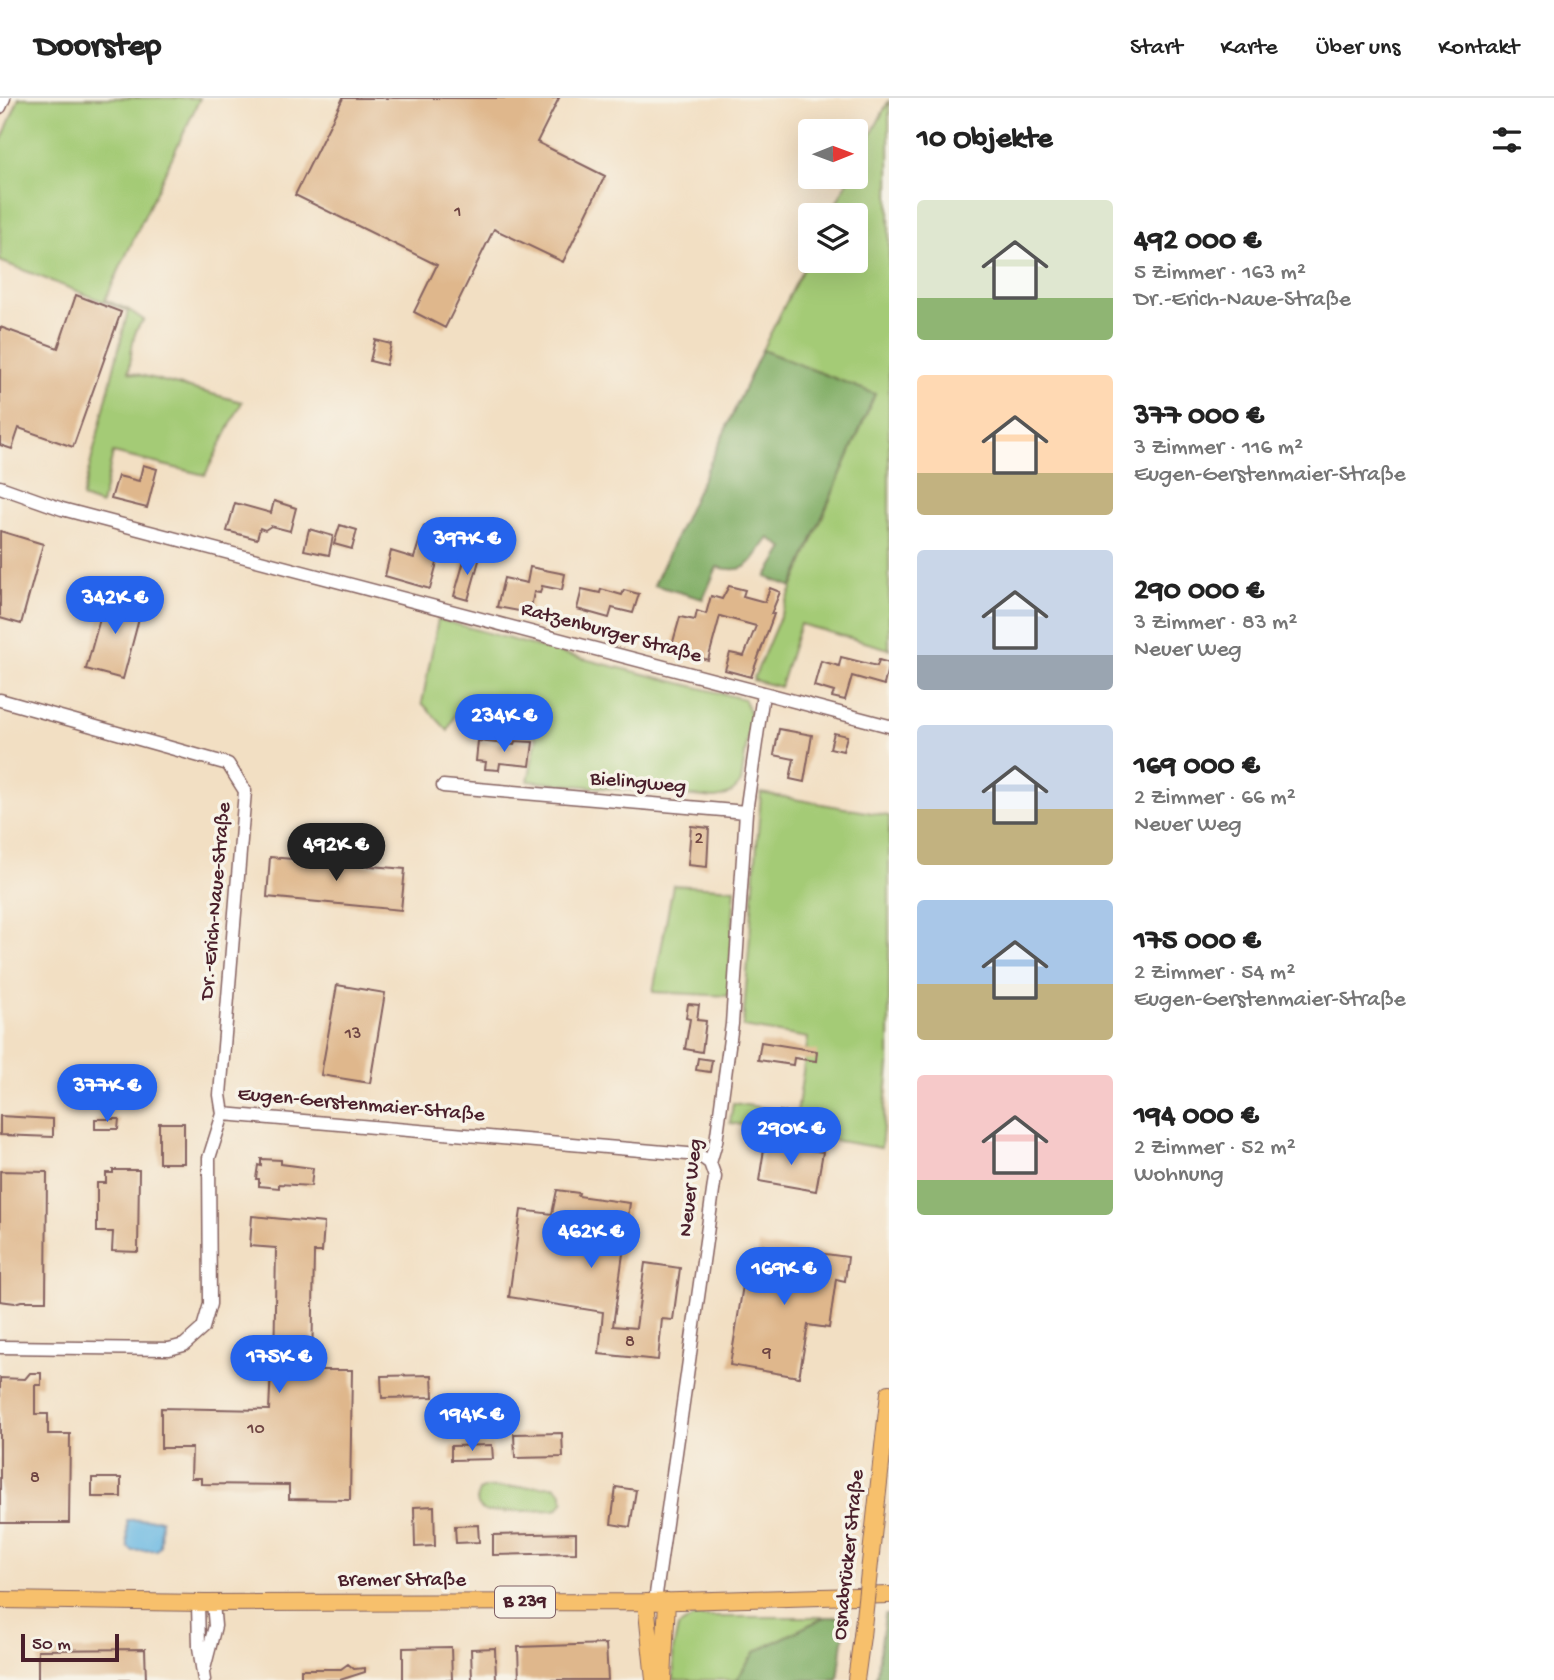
<!DOCTYPE html>
<html lang="de">
<head>
<meta charset="utf-8">
<style>
  :root { --surface:#fff; --page:#f6f6f6; --text:#222; --muted:#767676; --line:#e0e0e0; --accent:#2563eb }
  body { margin:0; font-family:"Gochi Hand",sans-serif; background:var(--page); color:var(--text); height:100vh; display:flex; flex-direction:column; font-size:26px; white-space:nowrap }
  * { box-sizing:border-box; margin:0 }
  p { font-size:23px; color:var(--muted) }
  .icon { flex:none; width:38px; height:38px; fill:none; stroke:currentColor; stroke-width:2; stroke-linecap:round; stroke-linejoin:round }
  .map { position:relative; flex:1; overflow:hidden }
  .details { display:flex; flex-direction:column; background:var(--surface); width:665px }
  .details>* { flex:none }
  .needle { width:46px; rotate:89deg }
  .tools { position:absolute; left:798px; top:21px; display:grid; gap:14px }
  .tools a { display:grid; place-items:center; width:70px; height:70px; border-radius:7px; background:var(--surface); box-shadow:0 7px 28px #0002; font-size:35px }
  .scale { position:absolute; left:21px; bottom:18px; width:98px; box-sizing:border-box; padding-left:7px; border:4px solid #4a1f2b; border-top:0; font-size:19px; line-height:24px; white-space:nowrap; color:#4a1f2b; -webkit-text-stroke:5px #f7f3e8; paint-order:stroke }
  .price { position:absolute; translate:-50% -60px; padding:0 16px; border-radius:24px; background:var(--accent); color:#fff; font-size:23px; line-height:46px; filter:drop-shadow(0 2px 4px #0008) }
  .price::after { content:''; position:absolute; left:50%; top:42px; width:21px; height:16px; margin-left:-10px; background:inherit; clip-path:polygon(0 0,100% 0,50% 100%) }
  .price.on { background:#222; color:#fff }
  ul { padding:0; list-style:none }
  li { display:flex; align-items:center; gap:21px; height:175px; padding:0 28px }
  li span { display:grid; place-items:center; flex:none; width:196px; height:140px; border-radius:7px; color:#555 }
  li>.icon { margin-inline-start:auto }
  span .icon { width:84px; height:84px; fill:#fffc; stroke-width:1 }
  li b { font-size:30px }
  h2 { display:flex; justify-content:space-between; align-items:center; height:84px; padding:0 28px; font-size:30px }
  header { display:flex; align-items:center; gap:42px; box-sizing:border-box; height:98px; padding:0 35px; background:var(--surface); border-bottom:2px solid var(--line) }
  header strong { font-size:33px }
  nav { display:flex; gap:38px; margin-inline-start:auto; font-size:24px }
  main { display:flex; flex:1; min-height:0 }
  .map>svg:first-child { display:block }
  .green { fill:#a4cb76; stroke:#777550; stroke-width:2 }
  .forest { fill:#83af67; stroke:#666749; stroke-width:2 }
  .water { fill:#67b7e2; stroke:#586b86; stroke-width:2 }
  .building { fill:#dfb78c }
  .lines { fill:none; stroke-linecap:round; stroke-linejoin:round }
  .minor-casing { stroke:#856260; stroke-width:15 }
  .major-casing { stroke:#856260; stroke-width:18 }
  .minor { stroke:#fff; stroke-width:12 }
  .major { stroke:#f7c06c; stroke-width:16 }
  .major-bridge-casing { stroke:#856260; stroke-width:18; stroke-linecap:butt }
  .major-bridge { stroke:#f7c06c; stroke-width:16 }
  .labels { text-anchor:middle; dominant-baseline:central; stroke-width:7; stroke-linejoin:round; paint-order:stroke }
  .number-label { font-size:18px; fill:#6f4543 }
  .shield { fill:#f7f3e8; stroke:#7e5f64; stroke-width:2 }
  .shield-label { font-size:19px; font-weight:bold; fill:#4a1f2b }
  .street-label { font-size:21px; fill:#4a1f2b; stroke:#f7f3e8 }
</style>
</head>
<body>
<header>
<strong>Doorstep</strong>
<nav><a>Start</a><a>Karte</a><a>Über uns</a><a>Kontakt</a></nav>
</header>
<main>
<div class="map">
<svg width="889" height="1582" viewBox="0 0 889 1582">
  <rect width="100%" height="100%" fill="#f7f3e8"/>
  <filter id="ink" filterUnits="userSpaceOnUse"><feTurbulence type="fractalNoise" baseFrequency=".0143" numOctaves="2"/><feDisplacementMap in="SourceGraphic" scale="14" xChannelSelector="R" yChannelSelector="G"/><feConvolveMatrix kernelMatrix="1 2 1 2 8 2 1 2 1" color-interpolation-filters="sRGB"/></filter>
  <filter id="wash" filterUnits="userSpaceOnUse"><feTurbulence type="fractalNoise" baseFrequency=".00686" numOctaves="4" result="noise"/><feDisplacementMap in="SourceGraphic" scale="28" xChannelSelector="R" yChannelSelector="G"/><feGaussianBlur stdDeviation="1.57" result="paint"/><feColorMatrix in="noise" values="0 0 0 0 0 0 0 0 0 0 0 0 0 0 0 0 0 1.4 0 .05"/><feComposite in="paint" operator="in"/></filter>
  <g filter="url(#wash)">
    <rect width="100%" height="100%" fill="#f2dfc3"/>
    <path class="green" d="M19,0H200L105,202L129,212L144,222C130,234 132,258 129,274L242,304L205,377L113,355L101,407L82,400L128,213L0,163V46Z
      M889,2V551L800,526L780,589L753,582L875,296L762,252L810,157V163H856V117H830L850,79H856V67Z
      M438,521L556,554L744,601L751,617L741,684C734,695 727,698 715,700L528,683L537,639L455,616L448,633L422,605Z
      M761,695L889,718V967L881,1050L730,1025L733,1005L797,1015L808,940L743,929Z
      M673,787L735,791L728,898L653,894Z
      M554,1388L561,1393L564,1402L559,1410L555,1412L487,1414C477,1410 475,1403 479,1393L486,1390Z
      M694,1519H825L755,1554L736,1582H674L673,1552L678,1529Z"/>
    <path class="forest" d="M762,252L875,296L792,489L766,479L784,450L769,440C750,464 750,477 717,469L703,501L654,487Z
      M885,1516H889V1582H876Z
      M825,1519H846L838,1582H736L755,1554Z"/>
    <path class="water" d="M161,1421L160,1449L157,1452L132,1453L128,1449L127,1422Z"/>
    <g id="blocks">
      <path class="building" d="M343,0H559L537,44L605,78L563,164L494,131L445,230L414,214L437,167L295,97Z
        M76,197L121,214L73,349L19,330L12,351L0,347V229L58,250Z
        M375,242L391,246L386,267L370,263Z
        M143,367L157,371L147,410L111,401L118,378L139,383Z
        M274,403L296,410L290,433L271,428L265,432L260,430L257,441L227,433L235,405L271,415Z
        M340,427L357,432L352,451L334,446Z
        M424,428L470,441L466,457L441,450L430,491L385,478L391,453L414,460Z
        M309,431L333,438L329,457L304,452Z
        M0,433L43,446L21,526L0,520Z
        M466,456L480,459L468,502L454,498Z
        M530,469L565,476L562,492L542,488L540,495L534,494L530,515L497,509L504,480L527,485Z
        M729,488L745,492L743,498L765,504L770,490L780,494L771,516H774L751,579L725,572L730,555L744,558L756,528L720,518L708,562L671,551L680,519L695,522L697,513L706,516L711,498L722,501Z
        M582,491L600,495L601,491L622,497L624,492L639,496L633,515L612,510L609,520L577,511Z
        M107,495L143,506L123,581L86,571Z
        M841,559L877,568L879,562L889,565L884,587L852,578L845,602L832,599L834,594L814,588L821,563L839,568Z
        M779,631L812,637L804,684L790,681L794,661L774,657Z
        M834,635L847,638L843,653L830,650Z
        M478,643L514,647L515,643L533,644L530,668L500,665L499,672L485,671L486,664L476,663Z
        M691,728L709,730L707,769L688,767Z
        M270,759L405,771L401,812L267,799Z
        M337,887L385,895L370,985L321,977Z
        M688,906L699,907L697,922L706,923L702,954L685,951L690,921L686,920Z
        M761,944L817,953L816,963L794,960L793,967L758,962Z
        M698,960L712,962L710,974L696,972Z
        M780,1013L794,1015L793,1026L779,1025Z
        M0,1018L53,1021V1039L0,1037Z
        M95,1021H119L118,1031H95Z
        M159,1025H184V1065H159Z
        M765,1045L823,1054L816,1093L759,1083Z
        M261,1061L281,1062V1066L313,1070L311,1088L279,1086V1090L259,1088V1081H256L258,1067L261,1068Z
        M113,1072H139L138,1154L112,1153L113,1134H97V1085H106V1075H113Z
        M0,1073L47,1074L46,1203H21L15,1205L0,1203Z
        M557,1092L579,1095L578,1098L630,1105L613,1228L636,1230L645,1165L680,1170L673,1222L662,1221L658,1262L599,1256L603,1214L509,1199L521,1112L552,1116Z
        M252,1118L324,1125L322,1154H314L312,1272H352L350,1402L289,1401V1387L201,1386V1380H191L192,1350H161V1310L269,1312L271,1271H274L276,1150L250,1148Z
        M759,1147L848,1159L845,1183L836,1181L829,1230L808,1227L799,1279L730,1267L746,1169L756,1171Z
        M30,1275H41V1287H35V1316H48V1336H70L69,1425H0V1280L25,1281Z
        M432,1277L433,1299L382,1300L381,1278Z
        M562,1335L563,1359L515,1360L514,1336Z
        M492,1347L493,1361L451,1362V1348Z
        M92,1380H121V1399H92Z
        M616,1389L636,1392L630,1429L611,1426Z
        M434,1408L435,1448L415,1449L414,1409Z
        M478,1427L479,1444L456,1445L455,1428Z
        M576,1435V1455L493,1457V1437Z
        M606,1546L608,1582H519L518,1549Z
        M451,1549L452,1582H403V1550Z
        M495,1550L496,1582H472L471,1551Z
        M145,1551L146,1582H38V1552Z
        M348,1566L354,1571L365,1570V1574L340,1582H301V1571H341Z"/>
    </g>
  </g>
  <g filter="url(#ink)">
    <use href="#blocks" fill-opacity="0" stroke="#856260" stroke-width="2"/>
    <g class="lines">
      <defs>
        <path id="minor" d="M0,9L4,0
          M0,389L62,411L889,628
          M0,602L228,666L245,693L220,997L223,1016
          M443,688L746,714
          M223,1016L699,1057L710,1065
          M0,1249L169,1251L184,1247L203,1230L210,1206L209,1060L223,1016
          M655,1503L715,1079L710,1065L716,1044L732,926L746,714L763,596
          M198,1505L199,1549L204,1582
          M204,1571L215,1528L213,1505"/>
        <path id="major" d="M871,1456L889,1295
          M0,1502L205,1505L646,1504L889,1497
          M646,1504L654,1582
          M663,1582L667,1503
          M856,1582L862,1538"/>
      </defs>
      <use href="#minor" class="minor-casing"/>
      <use href="#major" class="major-casing"/>
      <use href="#minor" class="minor"/>
      <use href="#major" class="major"/>
      <defs>
        <path id="major-bridge" d="M862,1538L871,1456"/>
      </defs>
      <use href="#major-bridge" class="major-bridge-casing"/>
      <use href="#major-bridge" class="major-bridge"/>
    </g>
  </g>
  <g class="labels">
    <g class="number-label">
      <text x="458" y="114">1</text>
      <text x="699" y="741">2</text>
      <text x="353" y="936">13</text>
      <text x="630" y="1244">8</text>
      <text x="767" y="1255">9</text>
      <text x="256" y="1331">10</text>
      <text x="35" y="1380">8</text>
    </g>
    <rect class="shield" x="495" y="1488.5" width="60" height="31" rx="5"/>
    <g class="shield-label">
      <text x="525" y="1504">B 239</text>
    </g>
    <g class="street-label">
      <text transform="translate(611 536) rotate(15)">Ratzenburger Straße</text>
      <text transform="translate(638 686) rotate(5)">Bielingweg</text>
      <text transform="translate(217 803) rotate(-85)">Dr.-Erich-Naue-Straße</text>
      <text transform="translate(361 1008) rotate(5)">Eugen-Gerstenmaier-Straße</text>
      <text transform="translate(692 1090) rotate(-84)">Neuer Weg</text>
      <text transform="translate(850 1457) rotate(-84)">Osnabrücker Straße</text>
      <text x="402" y="1483">Bremer Straße</text>
    </g>
  </g>
</svg>
<div class="tools">
<a><svg class="needle" viewBox="-14 -14 28 28"><path d="M0-13l5 13h-10z" fill="#e53935"/><path d="M0 13l5-13h-10z" fill="#767676"/></svg></a>
<a><svg class="icon" aria-label="layers" viewBox="0 0 24 24"><path d="M12 4l9 5-9 5-9-5zM3 14l9 5 9-5"/></svg></a>
</div>
<div class="scale">50 m</div>
<b class="price" style="left:467px;top:479px">397K €</b>
<b class="price" style="left:115px;top:538px">342K €</b>
<b class="price" style="left:504px;top:656px">234K €</b>
<b class="price on" style="left:336px;top:785px">492K €</b>
<b class="price" style="left:107px;top:1026px">377K €</b>
<b class="price" style="left:791px;top:1069px">290K €</b>
<b class="price" style="left:591px;top:1172px">462K €</b>
<b class="price" style="left:784px;top:1209px">169K €</b>
<b class="price" style="left:279px;top:1297px">175K €</b>
<b class="price" style="left:472px;top:1355px">194K €</b>
</div>
<section class="details">
<h2>10 Objekte<svg class="icon" aria-label="filters" viewBox="0 0 24 24"><path d="M4 7h16M4 17h16"/><circle cx="9" cy="7" r="2"/><circle cx="15" cy="17" r="2"/></svg></h2>
<ul>
<li><span style="background:linear-gradient(#dfe7d0 70%,#8fb573 0)"><svg class="icon" aria-label="home" viewBox="0 0 24 24"><path d="M3 11l9-7 9 7M6 9v11h12V9"/></svg></span><div><b>492 000 €</b><p>5 Zimmer · 163 m²</p><p>Dr.-Erich-Naue-Straße</p></div></li>
<li><span style="background:linear-gradient(#ffd9b3 70%,#c2b280 0)"><svg class="icon" aria-label="home" viewBox="0 0 24 24"><path d="M3 11l9-7 9 7M6 9v11h12V9"/></svg></span><div><b>377 000 €</b><p>3 Zimmer · 116 m²</p><p>Eugen-Gerstenmaier-Straße</p></div></li>
<li><span style="background:linear-gradient(#c9d6e8 75%,#9aa5b1 0)"><svg class="icon" aria-label="home" viewBox="0 0 24 24"><path d="M3 11l9-7 9 7M6 9v11h12V9"/></svg></span><div><b>290 000 €</b><p>3 Zimmer · 83 m²</p><p>Neuer Weg</p></div></li>
<li><span style="background:linear-gradient(#c9d6e8 60%,#c2b280 0)"><svg class="icon" aria-label="home" viewBox="0 0 24 24"><path d="M3 11l9-7 9 7M6 9v11h12V9"/></svg></span><div><b>169 000 €</b><p>2 Zimmer · 66 m²</p><p>Neuer Weg</p></div></li>
<li><span style="background:linear-gradient(#a9c7e8 60%,#c2b280 0)"><svg class="icon" aria-label="home" viewBox="0 0 24 24"><path d="M3 11l9-7 9 7M6 9v11h12V9"/></svg></span><div><b>175 000 €</b><p>2 Zimmer · 54 m²</p><p>Eugen-Gerstenmaier-Straße</p></div></li>
<li><span style="background:linear-gradient(#f6c9c9 75%,#8fb573 0)"><svg class="icon" aria-label="home" viewBox="0 0 24 24"><path d="M3 11l9-7 9 7M6 9v11h12V9"/></svg></span><div><b>194 000 €</b><p>2 Zimmer · 52 m²</p><p>Wohnung</p></div></li>
</ul>
</section>
</main>
</body>
</html>
